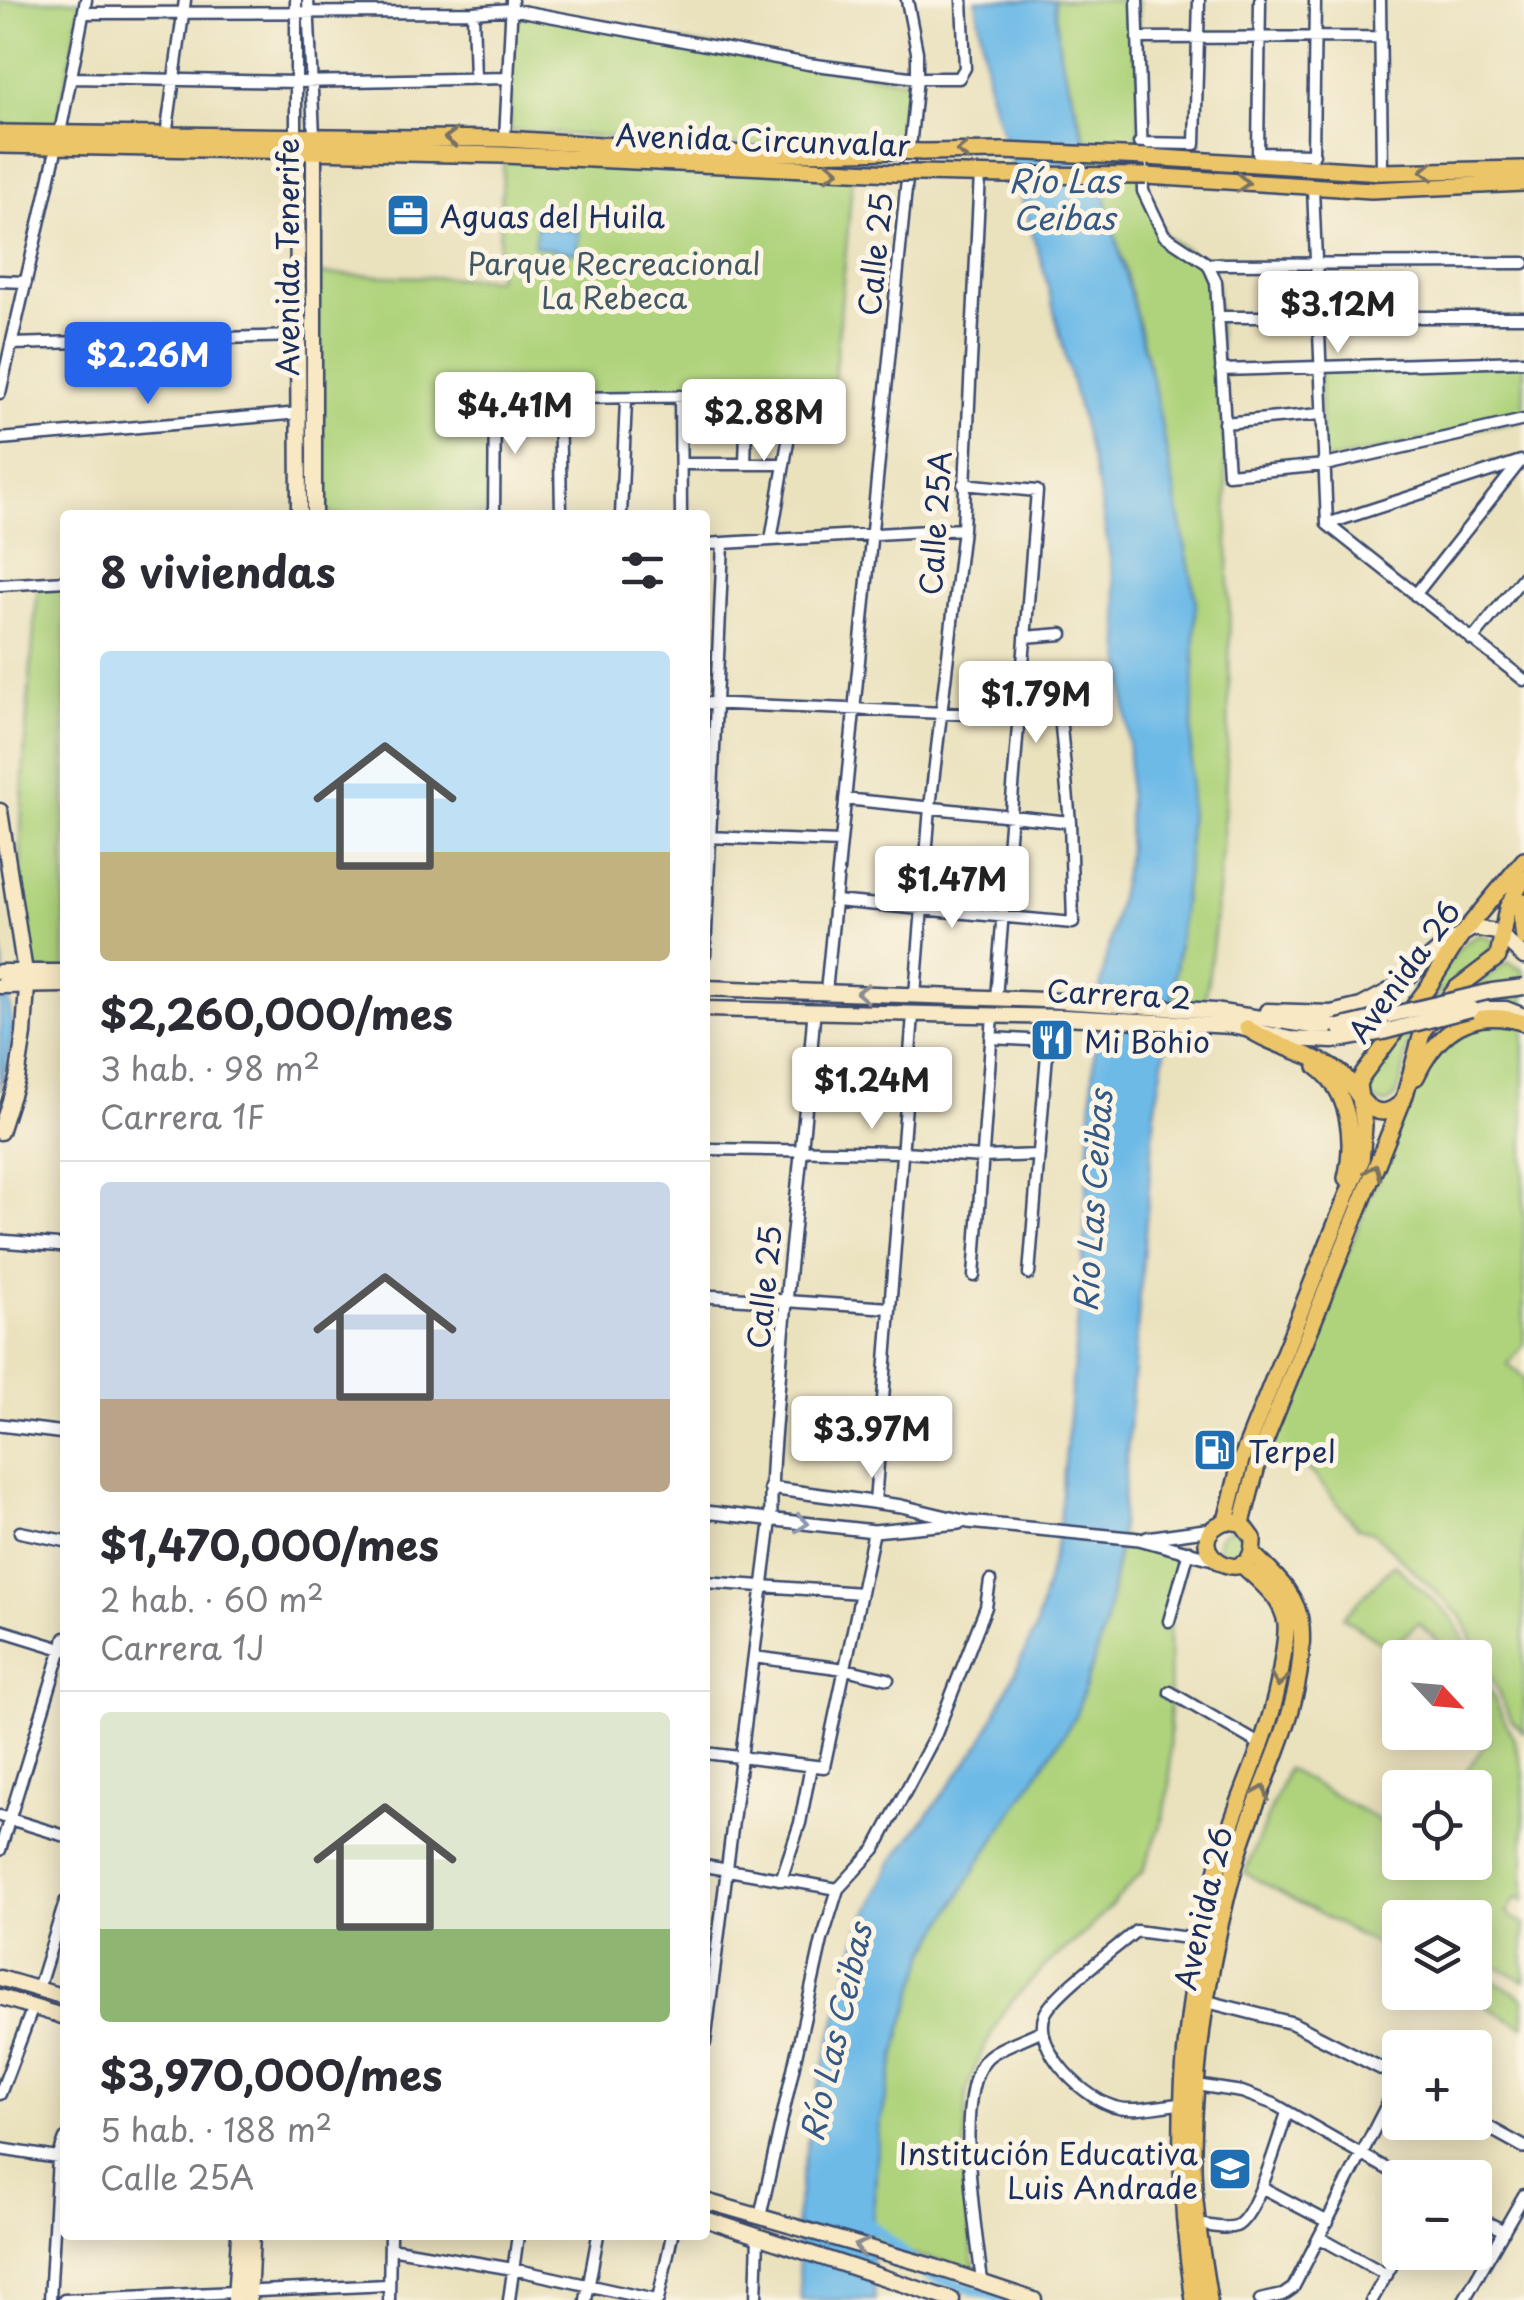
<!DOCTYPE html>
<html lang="es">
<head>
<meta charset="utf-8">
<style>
  :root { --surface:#fff; --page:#f7f7f7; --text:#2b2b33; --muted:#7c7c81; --line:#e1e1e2; --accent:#2563eb }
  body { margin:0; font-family:"Playpen Sans",sans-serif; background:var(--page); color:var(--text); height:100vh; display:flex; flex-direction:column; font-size:38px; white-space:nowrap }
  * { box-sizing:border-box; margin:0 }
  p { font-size:32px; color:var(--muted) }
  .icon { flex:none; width:55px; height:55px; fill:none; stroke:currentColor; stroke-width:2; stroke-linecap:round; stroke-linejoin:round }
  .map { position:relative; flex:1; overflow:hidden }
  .side { position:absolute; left:60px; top:510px; width:650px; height:1730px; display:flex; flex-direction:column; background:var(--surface); border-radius:10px; box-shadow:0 5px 25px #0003 }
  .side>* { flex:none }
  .needle { width:65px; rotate:116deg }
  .fabs { position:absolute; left:1382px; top:1640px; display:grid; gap:20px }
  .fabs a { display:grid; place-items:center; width:110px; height:110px; border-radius:10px; background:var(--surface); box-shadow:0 5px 25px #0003; font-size:50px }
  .price { position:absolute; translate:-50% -85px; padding:0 22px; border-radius:10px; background:#fff; color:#222; font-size:32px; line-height:65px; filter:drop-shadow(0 2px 5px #0008) }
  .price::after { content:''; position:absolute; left:50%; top:60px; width:30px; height:22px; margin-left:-15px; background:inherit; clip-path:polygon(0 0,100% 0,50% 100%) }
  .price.selected { background:var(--accent); color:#fff }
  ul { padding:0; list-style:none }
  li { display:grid; align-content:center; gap:20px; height:530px; padding:0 40px }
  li+li { border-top:2px solid var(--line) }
  li span { display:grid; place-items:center; height:310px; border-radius:10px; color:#555 }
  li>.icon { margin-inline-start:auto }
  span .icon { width:180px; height:180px; fill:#fffc; stroke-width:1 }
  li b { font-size:42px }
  h2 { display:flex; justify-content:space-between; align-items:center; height:120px; padding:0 40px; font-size:42px }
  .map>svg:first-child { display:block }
  .green { fill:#afd37c; stroke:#65816d; stroke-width:2.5 }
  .water { fill:#6dbae7; stroke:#4474a2; stroke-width:2.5 }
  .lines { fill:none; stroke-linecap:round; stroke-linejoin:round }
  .canal { stroke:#6dbae7; stroke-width:11 }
  .minor-casing { stroke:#3a4a6c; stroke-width:15 }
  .tertiary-casing { stroke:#3a4a6c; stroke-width:16 }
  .secondary-casing { stroke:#3a4a6c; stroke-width:19 }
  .primary-casing { stroke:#3a4a6c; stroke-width:20 }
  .minor { stroke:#fff; stroke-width:10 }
  .tertiary { stroke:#fff; stroke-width:11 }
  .secondary { stroke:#f8e8c3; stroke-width:14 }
  .primary { stroke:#edc569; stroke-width:15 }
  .secondary-bridge-casing { stroke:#3a4a6c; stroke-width:19; stroke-linecap:butt }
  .primary-bridge-casing { stroke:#3a4a6c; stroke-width:20; stroke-linecap:butt }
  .secondary-bridge { stroke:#f8e8c3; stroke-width:14 }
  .primary-bridge { stroke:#edc569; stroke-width:15 }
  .oneway { stroke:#797263 }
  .oneway2 { stroke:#8a8c90 }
  .oneway3 { stroke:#8d97ae }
  .labels { text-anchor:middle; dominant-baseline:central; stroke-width:10; stroke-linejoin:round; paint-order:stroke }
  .street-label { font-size:30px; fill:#1b2f5e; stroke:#fcf5e5 }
  .poi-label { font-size:30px; fill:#1b2f5e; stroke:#fcf5e5; text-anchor:start }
  .park-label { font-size:30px; fill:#405866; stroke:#fcf5e5 }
  .water-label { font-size:32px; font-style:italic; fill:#345987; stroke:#fcf5e5 }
</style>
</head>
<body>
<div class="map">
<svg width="1524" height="2300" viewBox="0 0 1524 2300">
  <rect width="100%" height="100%" fill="#fcf5e5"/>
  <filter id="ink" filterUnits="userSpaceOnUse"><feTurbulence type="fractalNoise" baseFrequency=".01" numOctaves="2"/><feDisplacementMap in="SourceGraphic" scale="20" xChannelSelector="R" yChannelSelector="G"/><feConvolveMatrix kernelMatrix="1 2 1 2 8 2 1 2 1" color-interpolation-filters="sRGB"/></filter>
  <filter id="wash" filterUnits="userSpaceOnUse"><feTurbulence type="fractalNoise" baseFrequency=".0048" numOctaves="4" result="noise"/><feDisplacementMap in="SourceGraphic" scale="40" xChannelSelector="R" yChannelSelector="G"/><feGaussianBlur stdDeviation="2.25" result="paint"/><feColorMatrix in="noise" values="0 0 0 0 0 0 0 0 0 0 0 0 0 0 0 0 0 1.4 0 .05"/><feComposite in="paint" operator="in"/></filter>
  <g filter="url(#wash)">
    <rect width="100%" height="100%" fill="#eae1bd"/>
    <path class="green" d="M0,0H82L57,126L0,124Z
      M1054,0H1138L1140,174L1164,235L1208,264L1216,282C1231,527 1241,764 1204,1008L1172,1006L1188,857L1196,600L1154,387L1124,265L1060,54Z
      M513,12L909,81L898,138L752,146L510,131Z
      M504,157L853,172L833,394L490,397V515H315L313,274L497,279Z
      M1524,362V419L1322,462L1319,369Z
      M65,585V972L24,971C15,842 26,715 38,587Z
      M1477,935L1489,937L1493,944C1486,962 1467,969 1453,981C1439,992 1426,1008 1416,1023C1402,1046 1408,1075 1395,1098L1385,1104L1372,1100L1365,1092L1368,1077L1460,947Z
      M1508,962L1524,971V1010L1479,1007L1433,1030L1463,996Z
      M1524,1023V1345L1507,1364L1524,1378V1732L1512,1721L1461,1616L1373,1532L1358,1528L1310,1470L1269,1454L1421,1066L1460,1025Z
      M1218 1544a14 14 0 1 1 28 0a14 14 0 1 1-28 0Z
      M1120,1537L1189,1551L1169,1621L1170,1788L1161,1825L1143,1871L1087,1931L1046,1965L1005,2009L978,2060L967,2090L964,2174L974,2270L871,2243L879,2130L902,2028L927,1952L977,1866L1075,1717L1108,1611Z
      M1394,1564L1453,1619L1473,1657H1432L1443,1646L1418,1623L1390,1649L1343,1617Z
      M1475,1661L1513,1737L1524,1773V1902L1516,1898L1507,1914L1524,1924V1981L1475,1954V1918H1400V1958L1245,1873L1287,1769L1400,1832V1862H1475V1788L1455,1787L1489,1739L1475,1726Z
      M1475,1970L1524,1998V2027L1462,1993L1475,1992Z"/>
    <path class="water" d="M976,0H1054L1060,54L1087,150L1101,180L1154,387L1196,600L1188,857L1172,1006L1155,1112L1120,1537L1106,1623L1075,1717L977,1866L927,1952L902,2028L879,2130L871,2243L875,2300H801L796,2220L802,2172L818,2087L860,1930L893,1861L982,1742L1035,1630L1058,1536L1082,1274L1097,1004L1128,854L1129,751L1117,599L1098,486L1043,267L990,94Z
      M537,225L580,232L576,253L534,246Z
      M0,943L13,1031L0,1091Z"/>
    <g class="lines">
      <path class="canal" d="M863,2218L930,2276L1008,2300"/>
    </g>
  </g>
  <g filter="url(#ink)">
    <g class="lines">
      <defs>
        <path id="minor" d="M296,0V135
          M308,0L314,136
          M1137,0L1143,191L1164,235L1208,264L1216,282L1228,474L1325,465L1524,420
          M1260,0L1258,153L1314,154
          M1380,0L1382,172
          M473,12L475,79
          M84,13L473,12L511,9L808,64L917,78H959L965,68L962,0
          M1137,38L1380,37
          M72,78L297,82L509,78
          M166,136L185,0
          M505,139L512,0
          M1139,143L1195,144L1199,0
          M1313,156L1315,0
          M1313,188L1327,524
          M1208,264L1524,263
          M0,281L26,282
          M1219,317H1524
          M11,344L298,336
          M1221,370L1524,361
          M0,393L60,133L86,0
          M680,396L681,515
          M559,398L561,515
          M1224,423L1320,414
          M0,439L300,413
          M681,464H784
          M745,464L747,395
          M963,484L1037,491L996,998
          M494,515L495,399L796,395L771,540
          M621,515L626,400
          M1327,524L1524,680
          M1327,524L1521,461
          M705,544L963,529
          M0,585L65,581
          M1415,595L1520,462
          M1025,637L1062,634
          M1472,640L1524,576
          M705,703L1062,718
          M845,799L1070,822
          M706,837L841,842
          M835,901L1073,923L1070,822L1057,684
          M705,954L723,543
          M826,992L917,78V52L907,0
          M915,995L930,807L963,529L980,174
          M991,1038L1048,1041
          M705,1149L903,1152L983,1157L1039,1155
          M1029,1274L1050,1017
          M974,1276L993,1015
          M785,1301L890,1308
          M875,1502L913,1015
          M20,1532L65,1541
          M705,1582L861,1593
          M1169,1621L1189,1551
          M0,1630L65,1650
          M754,1657L845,1669L888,1679
          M1170,1692L1263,1746
          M705,1753L824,1767L874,1531
          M0,1816L65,1836
          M0,1850L65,1638
          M705,1866L838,1889
          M781,1880L800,1823L811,1766
          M38,1989L65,1902
          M705,2043L771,1520
          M1196,2085L1242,2092L1274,2104L1403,2178
          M0,2094L33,2007
          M1181,2104C1162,2105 1137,2112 1119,2108C1087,2102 1031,2049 1045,2014C1055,1992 1115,1949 1136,1931L1202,1940
          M0,2149L64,2159
          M1261,2187L1328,2222
          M1475,2216L1504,2231
          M760,2217L822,1940L838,1889L875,1849L936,1734L986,1607L990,1581
          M1196,2224C1207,2225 1225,2230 1236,2226C1257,2217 1279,2135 1287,2113
          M1320,2238L1387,2275
          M390,2248L513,2269L655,2300
          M982,2282C977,2234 952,2095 986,2059C995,2048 1028,2038 1042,2030
          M50,2300L58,2158L65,2139
          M64,2300L388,2285
          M389,2300L390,2235
          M509,2300L518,2235
          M586,2300L598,2235
          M658,2300L672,2235
          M756,2300L758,2236
          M1260,2300L1283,2295L1293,2288L1400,2079
          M1372,2300L1400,2251
          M1464,2300L1524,2195"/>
        <path id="tertiary" d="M0,1241L65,1246
          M705,1296L785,1301
          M0,1425L65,1433
          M770,1488L901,1506L968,1522L1139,1539L1213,1559
          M705,1512L874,1531L959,1523
          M771,1520C770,1469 776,1419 780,1368C790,1249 805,1131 814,1012
          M1147,1538L1212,1529
          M1201,2000L1292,2023L1400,2078
          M1475,2120L1524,2147"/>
        <path id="secondary" d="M297,141L299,515
          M314,141V515
          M0,811L27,985L24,1034L17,1079L0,1132
          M0,972H65
          M0,986L65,985
          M705,988L1044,1000L1214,1011L1313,1026L1339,1027
          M705,1009L1064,1017L1232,1026L1291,1039L1333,1041
          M1471,1009H1506L1524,1016
          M1267,1011L1331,1013L1361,1006L1398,986L1446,944L1473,928L1497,932L1524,957
          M0,1978L65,1997
          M0,1997L65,2017
          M705,2201L935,2267L1034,2300
          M705,2219L952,2300
          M235,2300L239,2235
          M249,2300L252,2235"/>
        <path id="primary" d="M0,133L505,139L746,154L898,151
          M0,145L504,155L895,173
          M922,152L1003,151
          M1146,157L1382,172L1524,169
          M920,173L1007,175
          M1146,176L1371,190L1524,183
          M1524,902L1521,914L1524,938
          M1247,1028C1276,1048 1314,1053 1342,1074C1354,1084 1359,1104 1374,1110C1385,1115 1395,1109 1403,1101
          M1317,1067C1350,1091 1355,1140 1346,1178
          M1416,1077C1438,1030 1473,1006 1524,1023
          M1226,1521L1242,1523L1253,1538C1255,1600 1170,1544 1226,1521L1241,1460L1361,1161L1364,1126L1358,1084L1362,1076L1429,986L1462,934L1524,860
          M1242,1523L1261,1451L1405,1095L1423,1030L1457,988L1498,957L1507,908L1524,878
          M1194,2300C1171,2152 1180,2009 1219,1864C1236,1797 1271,1738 1281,1669C1283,1654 1287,1638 1286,1624C1283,1598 1259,1581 1241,1564
          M1209,2300C1201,2250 1192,2200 1193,2150C1194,2055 1211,1948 1237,1858C1259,1782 1307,1709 1301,1626C1298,1594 1273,1574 1252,1553"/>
      </defs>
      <use href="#minor" class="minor-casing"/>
      <use href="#tertiary" class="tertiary-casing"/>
      <use href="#secondary" class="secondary-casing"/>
      <use href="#primary" class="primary-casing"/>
      <use href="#minor" class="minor"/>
      <use href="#tertiary" class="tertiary"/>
      <use href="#secondary" class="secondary"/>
      <use href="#primary" class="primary"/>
      <defs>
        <path id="secondary-bridge" d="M1339,1027L1492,991L1524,987
          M1333,1041L1383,1032L1471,1009"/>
        <path id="primary-bridge" d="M898,151L922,152
          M1003,151L1146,157
          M895,173H920
          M1007,175L1146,176"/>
      </defs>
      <use href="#secondary-bridge" class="secondary-bridge-casing"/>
      <use href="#primary-bridge" class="primary-bridge-casing"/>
      <use href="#secondary-bridge" class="secondary-bridge"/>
      <use href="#primary-bridge" class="primary-bridge"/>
    </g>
    <defs><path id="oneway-chevron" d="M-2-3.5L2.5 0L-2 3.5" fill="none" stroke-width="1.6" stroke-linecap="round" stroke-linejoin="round" transform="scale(2.5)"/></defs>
    <g class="oneway">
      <use href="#oneway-chevron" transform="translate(451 138) rotate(-179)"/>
      <use href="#oneway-chevron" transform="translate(963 151) rotate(179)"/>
      <use href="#oneway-chevron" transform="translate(832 171) rotate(3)"/>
      <use href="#oneway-chevron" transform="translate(1427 171) rotate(179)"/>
      <use href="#oneway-chevron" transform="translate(1243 183) rotate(4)"/>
      <use href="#oneway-chevron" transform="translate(1374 1171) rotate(-68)"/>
      <use href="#oneway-chevron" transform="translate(1279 1680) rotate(99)"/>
      <use href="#oneway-chevron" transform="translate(1262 1792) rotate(-68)"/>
    </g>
    <g class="oneway2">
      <use href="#oneway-chevron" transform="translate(863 993) rotate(-178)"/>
      <use href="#oneway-chevron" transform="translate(861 2247) rotate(-164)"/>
    </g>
    <use class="oneway3" href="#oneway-chevron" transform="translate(802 1523) rotate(6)"/>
  </g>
  <defs>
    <symbol id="office-square" viewBox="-11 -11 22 22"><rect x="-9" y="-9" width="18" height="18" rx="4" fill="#1f6fb2" stroke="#fcf5e5"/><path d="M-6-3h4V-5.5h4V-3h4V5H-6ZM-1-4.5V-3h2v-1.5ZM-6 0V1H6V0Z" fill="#fff"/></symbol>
    <symbol id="restaurant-square" viewBox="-11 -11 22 22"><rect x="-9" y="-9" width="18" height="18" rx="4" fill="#1f6fb2" stroke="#fcf5e5"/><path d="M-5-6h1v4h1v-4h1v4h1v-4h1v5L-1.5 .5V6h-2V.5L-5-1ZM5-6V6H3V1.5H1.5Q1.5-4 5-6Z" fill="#fff"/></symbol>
    <symbol id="fuel-square" viewBox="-11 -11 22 22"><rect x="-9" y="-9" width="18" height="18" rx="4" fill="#1f6fb2" stroke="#fcf5e5"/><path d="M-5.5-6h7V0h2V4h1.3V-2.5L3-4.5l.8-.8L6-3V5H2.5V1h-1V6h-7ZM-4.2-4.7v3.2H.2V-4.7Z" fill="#fff"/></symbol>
    <symbol id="university-square" viewBox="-11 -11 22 22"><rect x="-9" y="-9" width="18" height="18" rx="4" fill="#1f6fb2" stroke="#fcf5e5"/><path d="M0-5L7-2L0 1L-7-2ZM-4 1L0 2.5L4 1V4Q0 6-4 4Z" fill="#fff"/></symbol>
  </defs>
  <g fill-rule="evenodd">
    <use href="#office-square" x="383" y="190" width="50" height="50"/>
    <use href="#restaurant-square" x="1027" y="1015" width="50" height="50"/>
    <use href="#fuel-square" x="1190" y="1425" width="50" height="50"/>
    <use href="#university-square" x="1205" y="2144" width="50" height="50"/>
  </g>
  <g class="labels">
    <g class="street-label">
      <text transform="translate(763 139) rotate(2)">Avenida Circunvalar</text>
      <text transform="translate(874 254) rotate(-84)">Calle 25</text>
      <text transform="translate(286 257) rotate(-90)">Avenida Tenerife</text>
      <text transform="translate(934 523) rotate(-86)">Calle 25A</text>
      <text transform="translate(1403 971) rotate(-54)">Avenida 26</text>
      <text transform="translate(1119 993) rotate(3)">Carrera 2</text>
      <text transform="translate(763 1287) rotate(-84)">Calle 25</text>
      <text transform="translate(1202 1908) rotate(-77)">Avenida 26</text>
    </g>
    <g class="poi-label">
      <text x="440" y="215">Aguas del Huila</text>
      <text x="1084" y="1040">Mi Bohio</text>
      <text x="1248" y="1450">Terpel</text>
      <text x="1198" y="2152" text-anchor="end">Institución Educativa<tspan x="1198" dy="34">Luis Andrade</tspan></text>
    </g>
    <g class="park-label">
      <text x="614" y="262">Parque Recreacional<tspan x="614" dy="34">La Rebeca</tspan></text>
    </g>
    <g class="water-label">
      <text x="1064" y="180">Río Las<tspan x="1064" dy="37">Ceibas</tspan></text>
      <text transform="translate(1092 1201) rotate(-86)">Río Las Ceibas</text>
      <text transform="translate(835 2032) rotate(-77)">Río Las Ceibas</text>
    </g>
  </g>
</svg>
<div class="fabs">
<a><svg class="needle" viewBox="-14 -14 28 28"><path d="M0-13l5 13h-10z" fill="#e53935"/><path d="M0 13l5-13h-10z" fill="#7c7c81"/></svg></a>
<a><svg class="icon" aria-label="locate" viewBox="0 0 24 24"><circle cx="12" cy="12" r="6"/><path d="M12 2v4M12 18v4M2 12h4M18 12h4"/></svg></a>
<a><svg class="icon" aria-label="layers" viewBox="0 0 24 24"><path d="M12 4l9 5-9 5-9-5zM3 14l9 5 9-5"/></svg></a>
<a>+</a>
<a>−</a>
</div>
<b class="price" style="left:1338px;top:356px">$3.12M</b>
<b class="price selected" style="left:148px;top:407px">$2.26M</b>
<b class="price" style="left:515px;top:457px">$4.41M</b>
<b class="price" style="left:764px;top:464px">$2.88M</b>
<b class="price" style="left:1036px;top:746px">$1.79M</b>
<b class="price" style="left:952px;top:931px">$1.47M</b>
<b class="price" style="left:872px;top:1132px">$1.24M</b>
<b class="price" style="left:872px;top:1481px">$3.97M</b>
<section class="side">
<h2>8 viviendas<svg class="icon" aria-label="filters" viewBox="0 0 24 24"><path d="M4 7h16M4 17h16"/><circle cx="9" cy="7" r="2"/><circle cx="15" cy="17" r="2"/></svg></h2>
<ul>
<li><span style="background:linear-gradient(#bfe0f5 65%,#c2b280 0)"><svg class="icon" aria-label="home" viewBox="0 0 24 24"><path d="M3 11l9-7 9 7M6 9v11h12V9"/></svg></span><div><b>$2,260,000/mes</b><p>3 hab. · 98 m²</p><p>Carrera 1F</p></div></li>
<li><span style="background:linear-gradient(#c9d6e8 70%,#b9a48a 0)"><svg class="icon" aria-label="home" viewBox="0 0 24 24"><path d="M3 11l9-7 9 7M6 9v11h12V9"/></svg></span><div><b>$1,470,000/mes</b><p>2 hab. · 60 m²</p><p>Carrera 1J</p></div></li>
<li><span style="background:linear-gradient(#dfe7d0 70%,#8fb573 0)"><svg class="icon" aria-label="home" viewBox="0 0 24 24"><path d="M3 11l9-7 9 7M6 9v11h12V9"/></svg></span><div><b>$3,970,000/mes</b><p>5 hab. · 188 m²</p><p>Calle 25A</p></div></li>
</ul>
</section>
</div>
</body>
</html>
